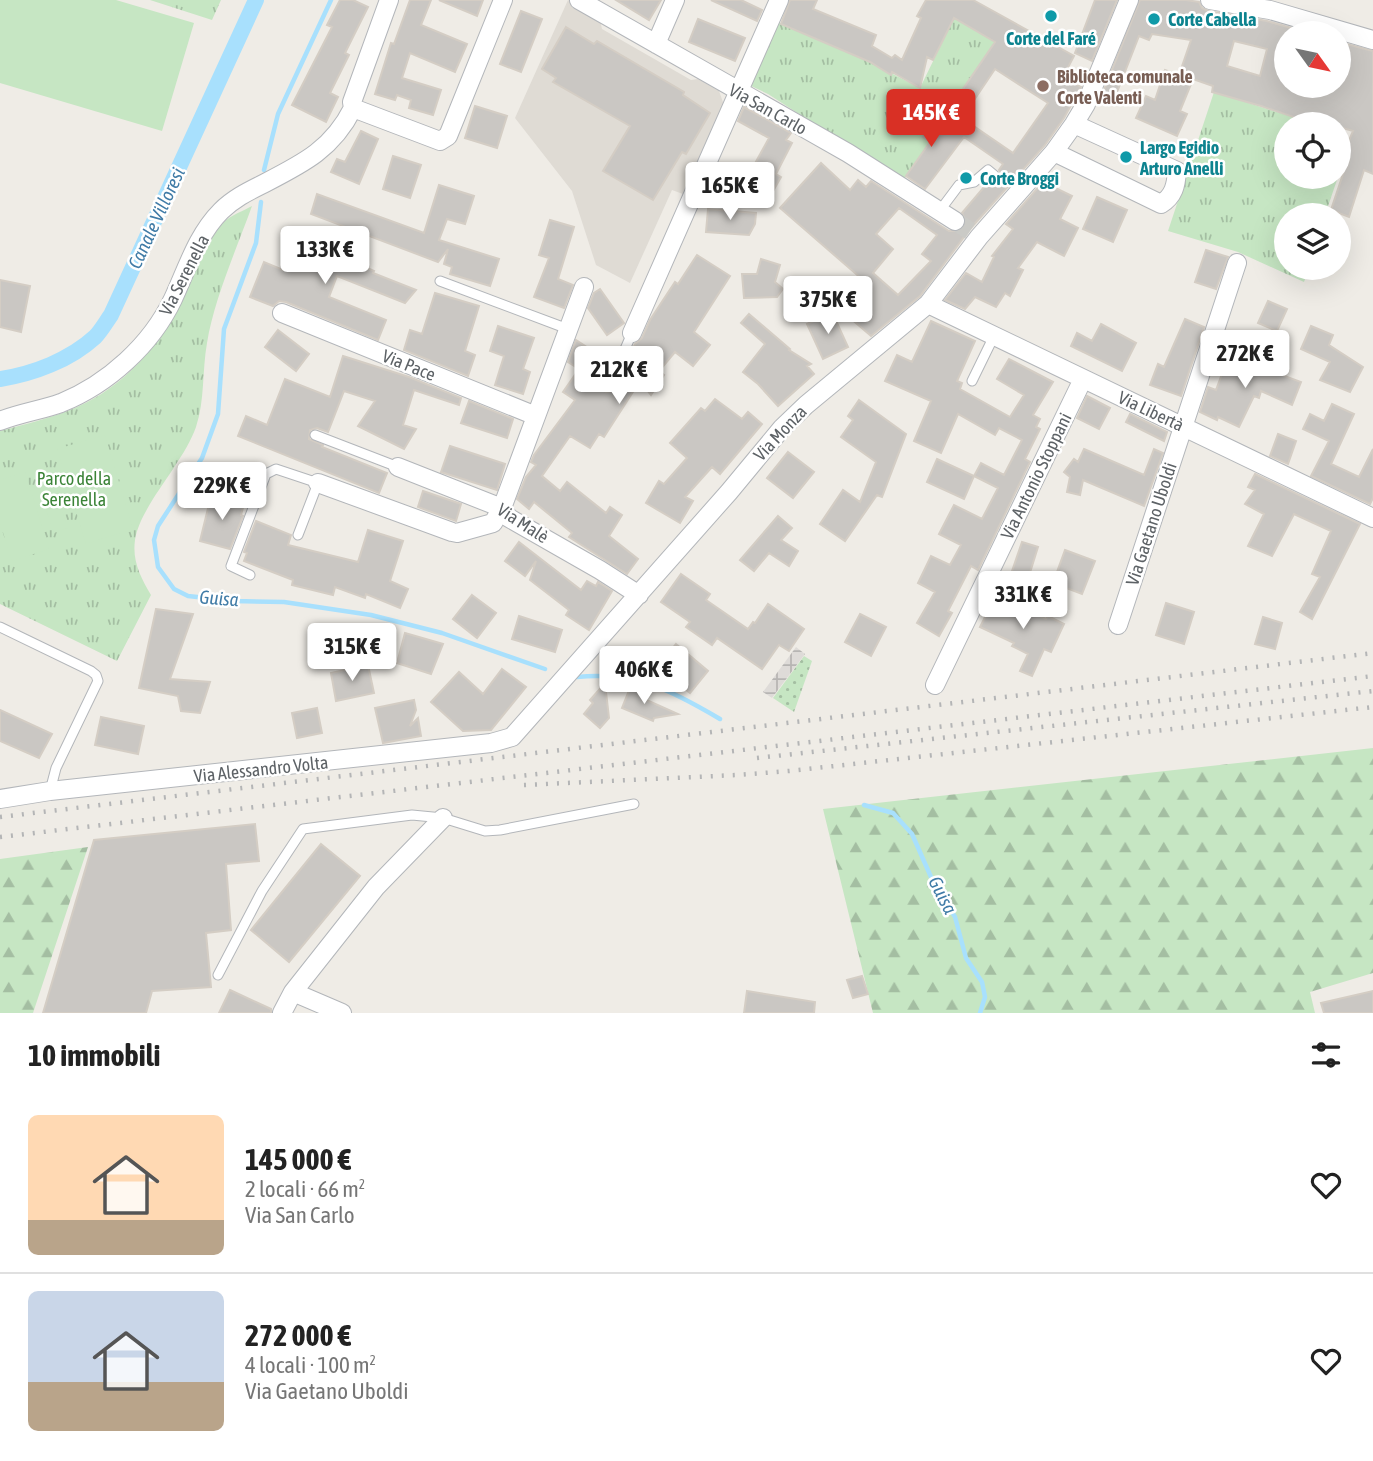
<!DOCTYPE html>
<html lang="it">
<head>
<meta charset="utf-8">
<style>
  :root { --surface:#fff; --page:#f6f6f6; --text:#222; --muted:#767676; --line:#e0e0e0; --accent:#d93025 }
  body { margin:0; font-family:"Asap Condensed",sans-serif; background:var(--page); color:var(--text); height:100vh; display:flex; flex-direction:column; font-size:26px; white-space:nowrap }
  * { box-sizing:border-box; margin:0 }
  p { font-size:23px; color:var(--muted) }
  .icon { flex:none; width:38px; height:38px; fill:none; stroke:currentColor; stroke-width:2; stroke-linecap:round; stroke-linejoin:round }
  .map { position:relative; height:1013px; overflow:hidden }
  .details { display:flex; flex-direction:column; background:var(--surface); flex:1 }
  .details>* { flex:none }
  .needle { width:46px; rotate:123deg }
  .fabs { position:absolute; left:1274px; top:21px; display:grid; gap:14px }
  .fabs a { display:grid; place-items:center; width:77px; height:77px; border-radius:50%; background:var(--surface); box-shadow:0 7px 28px #0002; font-size:35px }
  .price { position:absolute; translate:-50% -60px; padding:0 16px; border-radius:7px; background:#fff; color:#222; font-size:23px; line-height:46px; filter:drop-shadow(0 2px 4px #0008) }
  .price::after { content:''; position:absolute; left:50%; top:42px; width:21px; height:16px; margin-left:-10px; background:inherit; clip-path:polygon(0 0,100% 0,50% 100%) }
  .price.on { background:var(--accent); color:#fff }
  ul { padding:0; list-style:none }
  li { display:flex; align-items:center; gap:21px; height:175px; padding:0 28px }
  li+li { border-top:2px solid var(--line) }
  li span { display:grid; place-items:center; flex:none; width:196px; height:140px; border-radius:10px; color:#555 }
  li>.icon { margin-inline-start:auto }
  span .icon { width:84px; height:84px; fill:#fffc; stroke-width:1 }
  li b { font-size:30px }
  h2 { display:flex; justify-content:space-between; align-items:center; height:84px; padding:0 28px; font-size:30px }
  .map>svg:first-child { display:block }
  .industrial { fill:url(#industrial-grid) }
  .education { fill:#dfdbd4 }
  .grass { fill:url(#grass-dots) }
  .forest { fill:url(#forest-firs) }
  .park { fill:url(#park-tufts) }
  .pitch { fill:#c6e6c3 }
  .lines { fill:none; stroke-linecap:round; stroke-linejoin:round }
  .stream { stroke:#a8e0fd; stroke-width:4.5 }
  .canal { stroke:#a8e0fd; stroke-width:16 }
  .building { fill:#cac7c3; stroke:#d4cdc4; stroke-width:2; fill-rule:evenodd }
  .street-tunnel { stroke:#cacac6; stroke-width:18; stroke-dasharray:18 9; stroke-linecap:butt }
  .lane-casing { stroke:#b3b6ba; stroke-width:11 }
  .street-casing { stroke:#b3b6ba; stroke-width:20 }
  .lane { stroke:#fff; stroke-width:9 }
  .street { stroke:#fff; stroke-width:18 }
  .rail { stroke:#b4b5b6; stroke-width:4.5; stroke-dasharray:2 9; stroke-linecap:butt }
  .culture-dot { fill:#0f9aa8; stroke:#fff; stroke-width:2.5 }
  .education-dot { fill:#8d6e63; stroke:#fff; stroke-width:2.5 }
  .labels { text-anchor:middle; dominant-baseline:central; stroke-width:5; stroke-linejoin:round; paint-order:stroke }
  .culture-label { font-size:18px; font-weight:bold; fill:#0d838f; stroke:#fff; text-anchor:start }
  .education-label { font-size:18px; font-weight:bold; fill:#785e54; stroke:#fff; text-anchor:start }
  .street-label { font-size:18px; fill:#5d6266; stroke:#fff }
  .park-label { font-size:18px; fill:#3b8337; stroke:#fff }
  .water-label { font-size:19px; font-style:italic; fill:#417ca7; stroke:#fff }
</style>
</head>
<body>
<div class="map">
<svg width="1373" height="1013" viewBox="0 0 1373 1013">
  <defs>
    <pattern id="industrial-grid" width="8" height="8" patternUnits="userSpaceOnUse" patternTransform="scale(1.75)"><rect width="8" height="8" fill="#dedbd8"/><path d="M0 4h8M4 0v8" fill="none" stroke="#b7b5b3"/></pattern>
    <pattern id="grass-dots" width="8" height="8" patternUnits="userSpaceOnUse" patternTransform="scale(1.75)"><rect width="8" height="8" fill="#c6e6c3"/><path d="M2 2h.1M6 6h.1" fill="none" stroke="#a4bea2" stroke-width="1.8" stroke-linecap="round"/></pattern>
    <pattern id="forest-firs" width="22" height="20" patternUnits="userSpaceOnUse" patternTransform="scale(1.75)"><rect width="22" height="20" fill="#c6e6c3"/><path d="M5 1l3.5 6h-7zM16 11l3.5 6h-7z" fill="#a4bea2"/></pattern>
    <pattern id="park-tufts" width="24" height="20" patternUnits="userSpaceOnUse" patternTransform="scale(1.75)"><rect width="24" height="20" fill="#c6e6c3"/><path d="M3 7l-1-3M5 7V3M7 7l1-3M15 17l-1-3M17 17v-4M19 17l1-3" fill="none" stroke="#a4bea2"/></pattern>
  </defs>
  <rect width="100%" height="100%" fill="#efece6"/>
  <path class="industrial" d="M796,647L805,654L772,698L763,692Z"/>
  <path class="education" d="M568,0L599,16L602,29L691,80L698,79L719,91L724,105L683,194L672,190L630,283L596,265L572,191L515,118Z"/>
  <path class="grass" d="M804,656L812,661L794,712L773,698Z"/>
  <path class="forest" d="M1373,748V973L1310,992L1315,1013H873L823,809Z
    M88,847L33,1013H0V859Z"/>
  <path class="park" d="M150,0H221L212,20Z
    M954,18L995,42L942,121L937,119L924,137L930,142L903,181L768,94L749,85L775,21L866,60L920,88Z
    M1214,92L1315,124H1286V177H1338L1325,215H1286V268H1309L1304,282L1238,252L1168,231Z
    M252,206C237,248 214,299 207,343C202,371 205,400 196,427C183,464 140,506 135,540C132,561 141,578 151,595L117,661L0,604V431C26,424 52,418 77,407C123,387 159,346 181,303C195,276 203,245 224,222C231,215 243,211 252,206Z"/>
  <path class="pitch" d="M0,0H116L194,23L162,131L0,83Z
    M105,435L133,529L86,544L57,449Z
    M25,472L49,549L12,561L0,523V480Z
    M57,496L68,528L54,533L43,501Z"/>
  <g class="lines">
    <path class="stream" d="M264,170L278,114L331,0
      M261,202L256,243L224,329L218,414L202,458L158,526L154,540L158,567L174,589L188,596L234,601L284,602L371,615L442,633L545,669
      M577,677C635,671 671,690 720,719
      M864,805L893,813L912,834L931,877L955,917L966,958L982,982L985,997L980,1013"/>
    <path class="canal" d="M0,379C33,374 70,360 95,337C101,331 106,322 111,315L256,0"/>
  </g>
  <path class="building" d="M340,0H353L368,7L345,53L349,55L330,93L338,97L326,122L292,105L332,27L327,25Z
    M410,0H431L421,25L467,44L455,72L410,53L402,78L441,90L433,115L409,108L411,100L397,95L395,100L375,94L391,43L394,44Z
    M439,0H483L477,16Z
    M616,0H661L649,20Z
    M711,0H741L762,10L757,21Z
    M790,0H817L813,9L876,35L872,46L892,58L895,55L902,60L921,18L917,16L926,0H973L1074,56L1063,77L1081,87L1064,118L1045,145L970,229L920,296L871,336L836,306L845,297L853,304L870,286L780,208L821,163L850,190L858,180L866,187L871,181L949,231H961L966,222L962,213L990,180H999L1001,176L999,170L1003,164L964,137L925,189L906,176L930,142L923,137L937,118L941,121L995,42L954,18L933,60L927,57L920,88L892,72L891,75L870,62L781,24ZM995,69L1048,103L1013,153L962,118ZM899,208L937,235L922,254L931,261L898,295L873,273L893,249L876,234Z
    M1095,0H1117L1092,61L1075,53Z
    M1140,0H1186L1199,2L1202,8L1208,11L1267,21L1309,33H1286V86H1304L1325,93L1328,86H1339V42L1373,51V174L1364,170L1349,217L1331,210L1347,162L1341,159L1353,131L1339,127V124L1319,122L1318,124H1314L1261,106L1212,92L1213,86L1193,79L1180,111L1187,114L1177,136L1136,118L1146,96L1155,100L1165,70L1179,75L1191,40L1152,34L1149,40L1139,36L1112,105L1100,100ZM1234,41L1267,49L1260,76L1227,66Z
    M521,11L542,19L521,72L500,64Z
    M698,19L745,38L735,61L689,42Z
    M566,27L594,44L597,41L684,92L683,95L710,113L686,154L682,152L653,200L603,171L630,126L553,82L556,78L542,69Z
    M475,106L507,116L497,148L465,138Z
    M744,107L791,133L786,140L792,143L776,174L781,177L769,198L758,187L757,199L729,183L736,172L747,178L769,138L738,121Z
    M361,131L378,139L359,184L331,172L337,159L345,162Z
    M393,156L421,165L410,198L383,189Z
    M1043,182L1072,196L1060,219L1078,228L1064,256L1037,242L1018,268L1023,270L1010,296L1005,293L996,307L975,297L965,309L945,300L966,273L982,282L994,257L992,256L1013,229L1006,224Z
    M439,185L474,196L465,224L447,219L439,240L499,259L490,286L450,274L452,267L444,264L448,249L438,262L311,214L317,194L424,233Z
    M1097,197L1127,210L1113,242L1083,229Z
    M708,209L756,213L755,224L749,235L706,232Z
    M550,220L574,227L558,279L573,285L564,308L534,297L549,258L539,255Z
    M298,236L374,271L373,273L416,290L405,303L337,276L329,297L386,320L378,340L286,302L279,301L273,306L250,297L264,262L283,270Z
    M1206,250L1228,257L1216,289L1195,282Z
    M697,255L730,276L694,332L710,345L693,366L675,352L659,371L664,375L651,395L640,381L604,437L599,434L590,448L570,436L542,476L560,491L567,482L606,513L610,507L622,515L609,536L638,559L627,574L569,537L572,533L534,502L529,509L517,499L526,477L536,465L531,462L534,455L575,400L563,392L579,369L568,362L576,340L596,353L595,355L610,365L602,384L606,392L614,391L624,370L639,380L627,362L635,344L642,338L650,320L675,282L678,284Z
    M761,259L780,265L775,282L783,289L777,297L744,298L742,274H757Z
    M0,280L30,286L21,332L0,327Z
    M600,289L624,323L607,335L588,308L594,293Z
    M435,293L479,306L465,351L475,355L468,376L404,350L410,330L422,334Z
    M1268,301L1287,309L1277,331L1258,323Z
    M832,312L848,347L823,359L807,324Z
    M749,314L790,349L789,350L811,364L807,366L814,374L778,406L758,384L743,372L765,344L741,323Z
    M1185,319L1204,327L1181,396L1150,385L1158,364L1164,367Z
    M931,321L975,341L957,381L962,383L960,389L1010,417L1024,395L997,379L1009,359L1053,382L1033,415L1040,419L1036,427L1040,429L1025,459L1030,462L978,570L971,566L948,611L952,613L939,636L917,623L935,592L918,583L931,556L950,565L961,545L939,534L954,505L982,519L998,488L974,476L981,463L1004,475L1022,440L999,428L995,435L958,414L941,453L914,441L931,401L885,381L897,355L912,362Z
    M1101,324L1136,343L1122,371L1071,346L1077,333L1092,341Z
    M498,326L534,338L523,369L530,372L523,394L495,385L504,356L490,351Z
    M1311,326L1333,335L1329,345L1363,367L1350,392L1320,380L1330,362L1301,349Z
    M278,330L309,354L296,371L265,347Z
    M1230,352L1251,360L1250,363L1301,382L1292,405L1261,391L1259,398L1254,396L1239,427L1218,417L1217,420L1200,412L1208,387L1216,390Z
    M343,356L409,377L461,398L459,405L414,390L403,425L416,429L404,449L358,426L375,401L344,391L328,432L317,428L310,430L309,439L323,445L322,447L387,473L379,493L238,436L246,416L267,425L285,379L330,397Z
    M1087,396L1110,408L1099,429L1077,418Z
    M715,399L742,419L748,412L762,424L720,474L712,467L685,497L693,501L680,523L646,503L659,481L664,484L687,458L670,443L701,408L705,411Z
    M859,400L906,434L882,497L877,495L845,541L820,524L843,490L860,502L876,462L841,437L853,420L848,416Z
    M469,401L513,419L507,438L461,423Z
    M1332,404L1354,414L1331,464L1359,477L1373,449V498L1370,504L1311,476L1329,441L1303,429L1310,414L1324,421Z
    M1130,414L1167,432L1164,441L1126,422Z
    M1278,434L1296,441L1288,464L1270,456Z
    M450,446L505,464L497,490L441,472Z
    M1084,449L1144,475L1154,449L1163,453L1144,506L1083,480L1080,495L1067,492L1070,477L1064,472L1074,459L1078,462Z
    M788,452L814,472L793,498L767,478Z
    M937,459L974,476L964,499L927,482Z
    M1255,474L1360,524L1312,619L1300,612L1320,577L1312,574L1331,531L1294,514L1272,556L1248,546L1264,514L1245,504L1255,490L1248,487Z
    M423,491L461,504L456,521L418,507Z
    M211,496L244,504L241,515L243,516L230,549L200,541Z
    M778,516L792,528L781,540L798,551L789,566L769,553L754,571L740,560Z
    M256,521L291,535L288,545L358,562L368,530L403,541L390,581L408,589L400,608L366,594L365,598L335,587L333,595L292,585L293,580L244,561L247,553L244,552Z
    M519,542L581,590L587,581L596,586L598,582L612,591L589,630L566,615L569,610L530,580L536,561L525,576L505,561Z
    M1022,542L1038,547L1028,579L1011,574Z
    M1065,550L1095,561L1082,594L1053,583Z
    M681,574L710,594L706,600L748,629L753,622L755,623L768,604L804,629L789,651L779,645L762,669L717,638L712,645L686,627L690,622L661,602Z
    M472,595L496,613L477,638L453,619Z
    M995,597L1028,613L1029,611L1046,619L1048,616L1064,624L1051,652L1044,649L1032,676L1020,671L1028,654L1012,646L1014,643L980,627Z
    M1166,603L1194,612L1184,644L1156,635Z
    M156,609L193,614L170,679L210,682L200,713L181,711L178,696L139,688Z
    M860,614L886,627L871,656L845,642Z
    M519,616L562,630L555,652L512,639Z
    M1263,617L1282,623L1275,649L1255,644Z
    M405,633L443,644L431,674L397,663Z
    M676,644L708,671L690,693L658,666Z
    M368,665L374,693L336,701L331,673Z
    M502,669L526,687L491,730L463,731L431,702L459,672L483,694Z
    M605,683L609,718L600,728L584,714L593,703L590,700Z
    M630,688L644,693L642,698L678,714L654,718L653,721L622,708Z
    M414,700L416,710L410,726L418,718L421,736L383,743L375,708Z
    M317,708L322,733L297,738L292,713Z
    M0,710L52,734L39,758L0,741Z
    M101,717L144,726L138,754L95,745Z
    M255,824L259,861L226,864L231,930L206,933L211,987L152,991L146,1013H43L94,840Z
    M321,844L360,876L289,962L251,930Z
    M862,976L868,994L853,998L847,980Z
    M230,990L271,1009V1013H219Z
    M747,991L815,1002L814,1013H744Z
    M1373,991V1013H1324L1321,1003Z"/>
  <g class="lines">
    <path class="street-tunnel" d="M955,221L976,235"/>
    <defs>
      <path id="lane" d="M944,205L959,185L974,182L988,170L994,175
        M440,281L568,329
        M972,381L994,336
        M609,386L632,333
        M315,435L398,467
        M250,575L231,566L266,474L276,469L318,483L298,535
        M0,627L91,671L96,675L98,681L56,768L50,791
        M218,975L262,891L303,829L412,815L443,818L485,831L500,830L634,804"/>
      <path id="street" d="M389,0L352,102L353,108L440,141L448,136L503,0
        M579,0L848,153L955,221
        M1210,0L1270,10L1373,40
        M656,44L675,0
        M1054,152L1161,204C1174,196 1176,185 1177,171L1074,124
        M928,304L1373,518
        M282,313L536,416
        M632,333L779,0
        M0,421C20,413 42,410 61,403C108,384 151,345 173,299C187,269 197,235 221,211C233,199 247,192 261,185C302,164 332,150 353,108
        M398,467L502,508L509,518L600,570L639,595
        M318,483L452,532L457,533L493,523L502,508L584,287
        M1118,625L1237,263
        M935,685L1083,379
        M0,799L50,791L491,743L512,737L729,492L782,428L806,405L928,304L979,237L1054,152L1074,124L1086,104L1129,0
        M293,992L342,1013
        M282,1013L293,992L376,887L443,818"/>
    </defs>
    <use href="#lane" class="lane-casing"/>
    <use href="#street" class="street-casing"/>
    <use href="#lane" class="lane"/>
    <use href="#street" class="street"/>
    <path class="rail" d="M757,758L1373,691
      M524,785L737,775L789,771L1373,707
      M0,817L1373,653
      M0,837L1373,676"/>
  </g>
  <g class="culture-dot">
    <circle cx="1051" cy="16" r="7"/>
    <circle cx="1154" cy="19" r="7"/>
    <circle cx="1126" cy="157" r="7"/>
    <circle cx="966" cy="178" r="7"/>
  </g>
  <circle class="education-dot" cx="1043" cy="86" r="7"/>
  <g class="labels">
    <g class="culture-label">
      <text x="1168" y="19">Corte Cabella</text>
      <text x="1051" y="38" text-anchor="middle">Corte del Faré</text>
      <text x="1140" y="147">Largo Egidio<tspan x="1140" dy="21">Arturo Anelli</tspan></text>
      <text x="980" y="178">Corte Broggi</text>
    </g>
    <g class="education-label">
      <text x="1057" y="76">Biblioteca comunale<tspan x="1057" dy="21">Corte Valenti</tspan></text>
    </g>
    <g class="street-label">
      <text transform="translate(768 109) rotate(29)">Via San Carlo</text>
      <text transform="translate(184 275) rotate(-63)">Via Serenella</text>
      <text transform="translate(409 365) rotate(22)">Via Pace</text>
      <text transform="translate(1151 411) rotate(25)">Via Libertà</text>
      <text transform="translate(780 433) rotate(-47)">Via Monza</text>
      <text transform="translate(1036 476) rotate(-64)">Via Antonio Stoppani</text>
      <text transform="translate(523 523) rotate(33)">Via Malè</text>
      <text transform="translate(1151 524) rotate(-72)">Via Gaetano Uboldi</text>
      <text transform="translate(261 769) rotate(-6)">Via Alessandro Volta</text>
    </g>
    <g class="park-label">
      <text x="74" y="478">Parco della<tspan x="74" dy="21">Serenella</tspan></text>
    </g>
    <g class="water-label">
      <text transform="translate(156 218) rotate(-65)">Canale Villoresi</text>
      <text transform="translate(219 598) rotate(4)">Guisa</text>
      <text transform="translate(943 895) rotate(63)">Guisa</text>
    </g>
  </g>
</svg>
<div class="fabs">
<a><svg class="needle" viewBox="-14 -14 28 28"><path d="M0-13l5 13h-10z" fill="#e53935"/><path d="M0 13l5-13h-10z" fill="#767676"/></svg></a>
<a><svg class="icon" aria-label="locate" viewBox="0 0 24 24"><circle cx="12" cy="12" r="6"/><path d="M12 2v4M12 18v4M2 12h4M18 12h4"/></svg></a>
<a><svg class="icon" aria-label="layers" viewBox="0 0 24 24"><path d="M12 4l9 5-9 5-9-5zM3 14l9 5 9-5"/></svg></a>
</div>
<b class="price on" style="left:931px;top:149px">145K €</b>
<b class="price" style="left:730px;top:222px">165K €</b>
<b class="price" style="left:325px;top:286px">133K €</b>
<b class="price" style="left:828px;top:336px">375K €</b>
<b class="price" style="left:1245px;top:390px">272K €</b>
<b class="price" style="left:619px;top:406px">212K €</b>
<b class="price" style="left:222px;top:522px">229K €</b>
<b class="price" style="left:1023px;top:631px">331K €</b>
<b class="price" style="left:352px;top:683px">315K €</b>
<b class="price" style="left:644px;top:706px">406K €</b>
</div>
<section class="details">
<h2>10 immobili<svg class="icon" aria-label="filters" viewBox="0 0 24 24"><path d="M4 7h16M4 17h16"/><circle cx="9" cy="7" r="2"/><circle cx="15" cy="17" r="2"/></svg></h2>
<ul>
<li><span style="background:linear-gradient(#ffd9b3 75%,#b9a48a 0)"><svg class="icon" aria-label="home" viewBox="0 0 24 24"><path d="M3 11l9-7 9 7M6 9v11h12V9"/></svg></span><div><b>145 000 €</b><p>2 locali · 66 m²</p><p>Via San Carlo</p></div><svg class="icon" aria-label="heart" viewBox="0 0 24 24"><path d="M12 20l-8-8c-3-5 5-10 8-4 3-6 11-1 8 4z"/></svg></li>
<li><span style="background:linear-gradient(#c9d6e8 65%,#b9a48a 0)"><svg class="icon" aria-label="home" viewBox="0 0 24 24"><path d="M3 11l9-7 9 7M6 9v11h12V9"/></svg></span><div><b>272 000 €</b><p>4 locali · 100 m²</p><p>Via Gaetano Uboldi</p></div><svg class="icon" aria-label="heart" viewBox="0 0 24 24"><path d="M12 20l-8-8c-3-5 5-10 8-4 3-6 11-1 8 4z"/></svg></li>
</ul>
</section>
</body>
</html>
